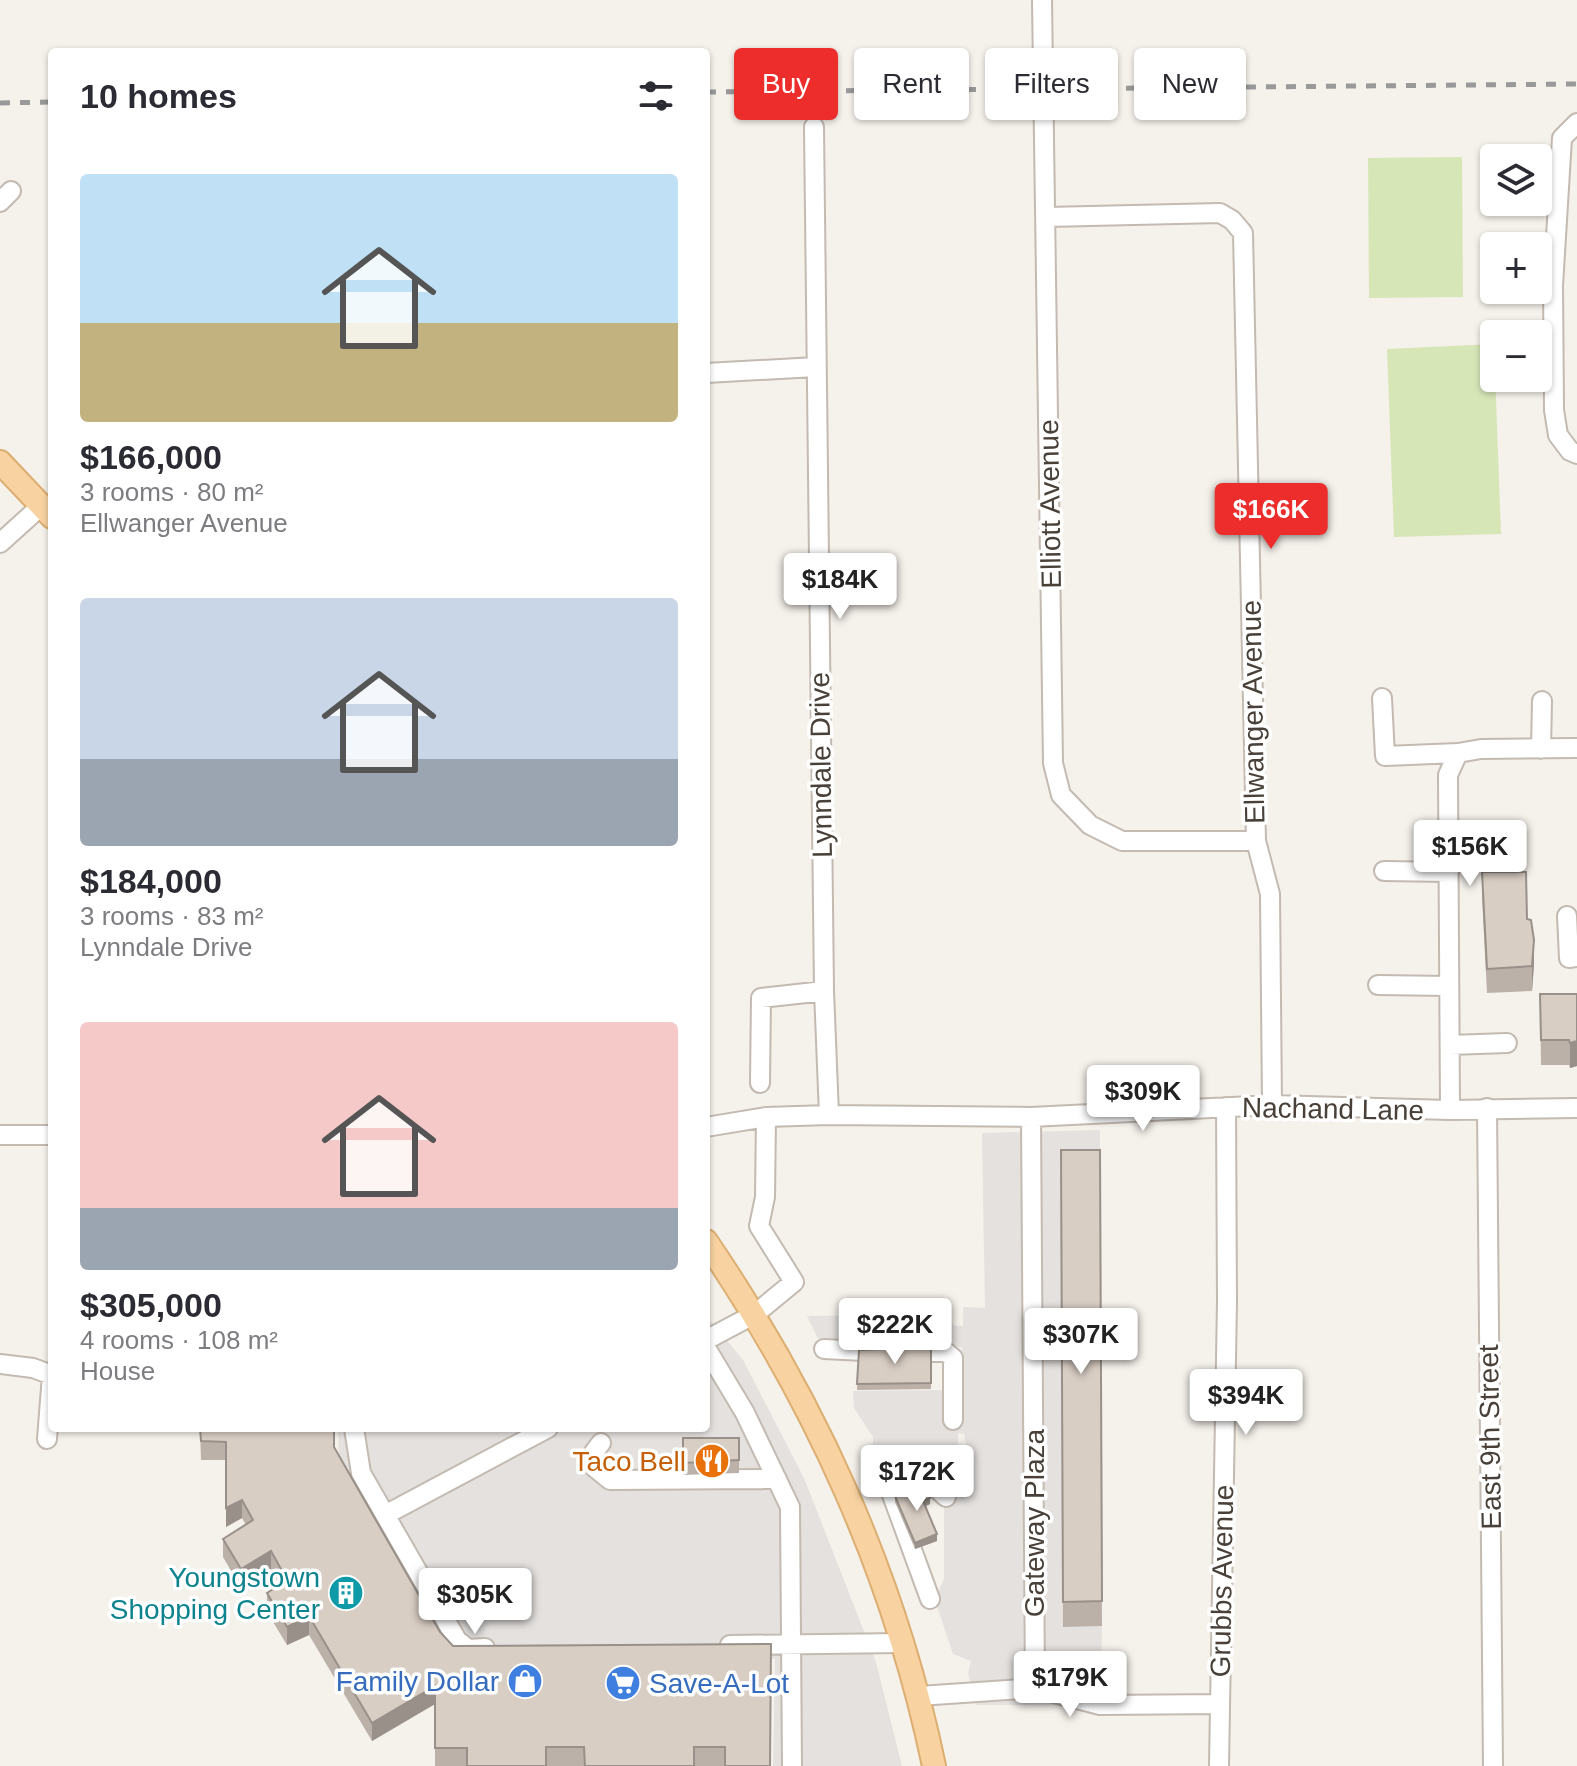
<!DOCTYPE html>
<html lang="en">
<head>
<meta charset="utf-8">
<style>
  :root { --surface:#fff; --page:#f7f7f7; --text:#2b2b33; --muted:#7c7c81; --accent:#ec2d2b }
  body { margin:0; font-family:Arial,sans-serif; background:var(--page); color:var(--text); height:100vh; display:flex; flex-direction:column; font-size:30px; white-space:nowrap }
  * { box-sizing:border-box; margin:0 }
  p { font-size:26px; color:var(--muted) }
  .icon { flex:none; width:44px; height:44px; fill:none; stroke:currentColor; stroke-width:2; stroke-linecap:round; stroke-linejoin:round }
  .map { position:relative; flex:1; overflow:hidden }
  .drawer { position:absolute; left:48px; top:48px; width:662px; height:1384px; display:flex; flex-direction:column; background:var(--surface); border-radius:8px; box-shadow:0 2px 6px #0004 }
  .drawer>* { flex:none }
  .top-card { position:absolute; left:734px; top:48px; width:722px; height:72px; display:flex; gap:16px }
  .tools { position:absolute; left:1480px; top:144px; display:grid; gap:16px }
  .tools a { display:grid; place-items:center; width:72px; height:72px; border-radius:8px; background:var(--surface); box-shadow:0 2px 6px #0004; font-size:40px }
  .price { position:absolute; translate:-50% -68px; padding:0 18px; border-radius:8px; background:#fff; color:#222; font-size:26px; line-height:52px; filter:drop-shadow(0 2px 4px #0008) }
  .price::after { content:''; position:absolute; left:50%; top:48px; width:24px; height:18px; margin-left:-12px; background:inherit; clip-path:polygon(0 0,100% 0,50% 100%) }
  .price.selected { background:var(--accent); color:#fff }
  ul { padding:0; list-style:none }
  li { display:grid; align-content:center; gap:16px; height:424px; padding:0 32px }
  li span { display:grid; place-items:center; height:248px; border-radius:8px; color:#555 }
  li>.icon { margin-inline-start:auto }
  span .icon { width:144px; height:144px; fill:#fffc; stroke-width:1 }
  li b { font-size:34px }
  h2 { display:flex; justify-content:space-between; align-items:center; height:96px; padding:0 32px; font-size:34px }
  .pill { padding:0 28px; border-radius:8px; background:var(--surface); box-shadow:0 2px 6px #0004; font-size:28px; line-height:72px }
  .pill.selected { background:var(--accent); color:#fff }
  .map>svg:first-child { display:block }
  .garden { fill:#d7e6b7 }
  .parking { fill:#e4e1df }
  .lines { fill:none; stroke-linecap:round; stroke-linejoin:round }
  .minor-casing { stroke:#c3bab1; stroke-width:22 }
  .major-casing { stroke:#ddae71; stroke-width:26 }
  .minor { stroke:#fff; stroke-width:18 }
  .major { stroke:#f8d3a1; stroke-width:22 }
  .rail { stroke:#999; stroke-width:5; stroke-dasharray:10 10; stroke-linecap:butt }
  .wall { fill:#bbb1a9 }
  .shaded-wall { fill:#989089 }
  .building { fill:#d9cec4; stroke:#989089; stroke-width:2 }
  .labels { text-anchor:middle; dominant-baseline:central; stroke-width:7; stroke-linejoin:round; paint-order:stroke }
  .street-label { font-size:28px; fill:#494139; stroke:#fff }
  .food-label { font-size:28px; fill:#c56008; stroke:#fff; text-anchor:end }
  .culture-label { font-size:28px; fill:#0d838f; stroke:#fff; text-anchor:end }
  .shop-label { font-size:28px; fill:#366cbe; stroke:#fff; text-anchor:end }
</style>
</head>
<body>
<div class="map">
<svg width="1577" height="1766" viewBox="0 0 1577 1766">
  <rect width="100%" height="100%" fill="#f5f1eb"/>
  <path class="garden" d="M1462,157L1463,297L1369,298L1368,158Z
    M1494,344L1501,534L1394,537L1387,349Z"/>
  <path class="parking" d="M1100,1130V1175L1061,1176L1063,1626H1102L1100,1705H976L968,1673L971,1661L953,1654L935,1600L944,1579V1495L928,1476L890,1487L871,1451L925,1450L927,1459L961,1467L968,1455L964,1434L958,1433V1446L873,1448V1437L854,1408L853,1391L942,1390L943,1409L958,1404L962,1347L828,1359L807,1316L945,1314L954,1326H963V1307L985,1308L982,1133Z
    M706,1315L743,1360L804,1478L876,1662L902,1766H773L775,1659L455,1658L339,1464L338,1428H706Z"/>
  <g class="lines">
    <defs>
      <path id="minor" d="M1042,0L1053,763L1061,795L1090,825L1122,841H1256
        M1577,123L1562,138L1553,286L1554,410L1558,435L1570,451L1577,454
        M814,127L824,991L829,1115
        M0,202L11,191
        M1047,217L1220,213L1232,220L1243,233L1256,841L1270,894L1272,1105
        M706,373L816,367
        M0,543L41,506
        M1382,698L1385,756L1458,753
        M1541,749L1542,701
        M1384,871L1449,872
        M1567,916L1569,958L1577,957
        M1378,985L1449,986
        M1450,1045L1507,1043
        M760,1083L761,998L824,991
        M1487,1108L1493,1766
        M1450,1110L1448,775L1458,753L1481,749L1577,748
        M1031,1117L1035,1688
        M706,1127L766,1117L829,1115L1031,1117L1272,1105L1450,1110L1577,1108
        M0,1135H52
        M706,1340L755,1314L794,1282L759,1226L765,1197L766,1117
        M706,1348L745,1413L790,1507L792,1766
        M824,1349L883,1352
        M908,1352H946L953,1358V1420
        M0,1364L33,1368L52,1375L47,1439
        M354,1428L361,1473L457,1640L468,1649L485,1648
        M601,1443L594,1452V1467L610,1480L777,1479
        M385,1515L548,1428
        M930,1599L892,1495L911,1479L931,1483L946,1497
        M730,1645L902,1643
        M919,1696L1035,1688L1100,1705L1220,1704
        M1219,1766L1227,1301L1226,1107"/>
      <path id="major" d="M0,462L52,517
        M706,1241C816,1403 894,1574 934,1766"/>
    </defs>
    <use href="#minor" class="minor-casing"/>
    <use href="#major" class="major-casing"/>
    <use href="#minor" class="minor"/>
    <use href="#major" class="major"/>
    <path class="rail" d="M706,92L1577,84
      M0,103L52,102"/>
  </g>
  <path class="wall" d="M1482,872L1527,919L1534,964L1532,991L1487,993L1482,897Z
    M1540,994H1577V1066L1570,1068L1569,1065H1541Z
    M1061,1150H1100L1102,1626L1063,1627Z
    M931,1347V1389L857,1390L859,1350Z
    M200,1428L334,1447L440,1632L453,1646L771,1644L770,1766H435V1704L372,1741L309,1635L287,1645L267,1612V1593L280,1585L271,1570L241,1588L223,1557V1539L246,1525L242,1518L226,1527V1460H201Z
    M683,1438H739V1473L683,1475Z
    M895,1496L930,1504L926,1506L937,1541L915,1549L895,1502Z"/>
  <path class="shaded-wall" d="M1534,940V964L1532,991V966Z
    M1577,1041V1066L1570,1068V1043Z
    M930,1498V1504L923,1507V1501Z
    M242,1500V1518L226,1527V1508Z
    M937,1534V1541L915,1549V1543Z
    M271,1551V1570L241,1588V1569Z
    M309,1616V1635L287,1645V1627Z
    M435,1686V1704L372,1741V1723Z"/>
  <path class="building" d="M1482,872H1526L1527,919L1531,920L1534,940L1532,966L1487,969Z
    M1540,994H1577V1041L1570,1043L1569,1040H1541Z
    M1061,1150H1100L1102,1601L1063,1602Z
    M931,1347V1383L857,1384L859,1350Z
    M200,1428H334V1447L440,1632L453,1646L771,1644L770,1766H725V1747H694V1766H585L584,1747H546V1766H467V1748H435V1686L372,1723L309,1616L287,1627L267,1593L287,1580L271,1551L241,1569L223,1539L253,1520L242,1500L226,1508V1442L201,1441Z
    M683,1438H739V1460L683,1463Z
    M926,1484L930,1498L923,1501L937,1534L915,1543L895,1496Z"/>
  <defs>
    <symbol id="restaurant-disc" viewBox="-11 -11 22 22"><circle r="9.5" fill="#e8710a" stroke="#fff"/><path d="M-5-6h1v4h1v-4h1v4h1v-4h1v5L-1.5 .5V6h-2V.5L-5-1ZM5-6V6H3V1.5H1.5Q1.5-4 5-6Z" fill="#fff"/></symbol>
    <symbol id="building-disc" viewBox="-11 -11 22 22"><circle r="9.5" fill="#0f9aa8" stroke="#fff"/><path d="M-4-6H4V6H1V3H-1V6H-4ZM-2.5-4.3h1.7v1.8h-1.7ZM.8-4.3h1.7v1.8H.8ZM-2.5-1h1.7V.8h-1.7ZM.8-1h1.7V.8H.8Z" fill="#fff"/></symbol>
    <symbol id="shop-disc" viewBox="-11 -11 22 22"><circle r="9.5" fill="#3f7fe0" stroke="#fff"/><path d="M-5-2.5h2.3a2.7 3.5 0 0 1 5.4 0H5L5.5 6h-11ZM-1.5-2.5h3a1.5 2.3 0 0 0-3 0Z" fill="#fff"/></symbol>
    <symbol id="supermarket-disc" viewBox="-11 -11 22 22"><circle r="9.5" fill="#3f7fe0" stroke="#fff"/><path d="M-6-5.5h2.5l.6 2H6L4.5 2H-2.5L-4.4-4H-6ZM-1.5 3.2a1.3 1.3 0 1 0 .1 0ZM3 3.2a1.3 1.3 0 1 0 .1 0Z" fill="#fff"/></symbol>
  </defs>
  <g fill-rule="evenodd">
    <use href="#restaurant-disc" x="692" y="1441" width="40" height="40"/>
    <use href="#building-disc" x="326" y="1573" width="40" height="40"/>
    <use href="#shop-disc" x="505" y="1661" width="40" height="40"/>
    <use href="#supermarket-disc" x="603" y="1663" width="40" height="40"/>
  </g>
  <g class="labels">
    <g class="street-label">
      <text transform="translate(1050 504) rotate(-91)">Elliott Avenue</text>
      <text transform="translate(1253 712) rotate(-91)">Ellwanger Avenue</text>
      <text transform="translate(821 765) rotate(-91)">Lynndale Drive</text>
      <text transform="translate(1333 1109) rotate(1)">Nachand Lane</text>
      <text transform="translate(1490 1437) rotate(-91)">East 9th Street</text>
      <text transform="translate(1034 1523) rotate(-90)">Gateway Plaza</text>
      <text transform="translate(1222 1581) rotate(-89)">Grubbs Avenue</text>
    </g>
    <g class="food-label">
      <text x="686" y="1461">Taco Bell</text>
    </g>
    <g class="culture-label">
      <text x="320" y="1577">Youngstown<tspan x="320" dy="32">Shopping Center</tspan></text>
    </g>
    <g class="shop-label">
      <text x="499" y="1681">Family Dollar</text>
      <text x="649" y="1683" text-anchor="start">Save-A-Lot</text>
    </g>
  </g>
</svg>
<div class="tools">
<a><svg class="icon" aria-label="layers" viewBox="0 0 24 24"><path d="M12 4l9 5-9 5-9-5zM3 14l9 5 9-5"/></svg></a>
<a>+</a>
<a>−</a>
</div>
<b class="price selected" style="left:1271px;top:551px">$166K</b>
<b class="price" style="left:840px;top:621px">$184K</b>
<b class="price" style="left:1470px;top:888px">$156K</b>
<b class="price" style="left:1143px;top:1133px">$309K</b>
<b class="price" style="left:895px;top:1366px">$222K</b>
<b class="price" style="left:1081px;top:1376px">$307K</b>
<b class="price" style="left:1246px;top:1437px">$394K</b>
<b class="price" style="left:917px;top:1513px">$172K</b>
<b class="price" style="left:475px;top:1636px">$305K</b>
<b class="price" style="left:1070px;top:1719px">$179K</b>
<div class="top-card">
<a class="pill selected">Buy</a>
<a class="pill">Rent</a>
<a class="pill">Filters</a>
<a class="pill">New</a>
</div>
<section class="drawer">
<h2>10 homes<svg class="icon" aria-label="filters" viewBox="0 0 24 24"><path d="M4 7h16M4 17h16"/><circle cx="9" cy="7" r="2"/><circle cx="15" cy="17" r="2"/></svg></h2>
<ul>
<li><span style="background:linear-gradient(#bfe0f5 60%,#c2b280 0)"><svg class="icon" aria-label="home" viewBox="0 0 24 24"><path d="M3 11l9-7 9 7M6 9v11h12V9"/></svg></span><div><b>$166,000</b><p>3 rooms · 80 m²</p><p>Ellwanger Avenue</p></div></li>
<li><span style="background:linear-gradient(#c9d6e8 65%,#9aa5b1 0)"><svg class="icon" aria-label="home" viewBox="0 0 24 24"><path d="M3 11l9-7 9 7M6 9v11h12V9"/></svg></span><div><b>$184,000</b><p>3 rooms · 83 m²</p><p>Lynndale Drive</p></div></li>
<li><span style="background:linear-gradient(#f6c9c9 75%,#9aa5b1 0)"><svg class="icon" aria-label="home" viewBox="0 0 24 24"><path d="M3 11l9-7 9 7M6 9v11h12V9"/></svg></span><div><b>$305,000</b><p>4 rooms · 108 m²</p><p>House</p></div></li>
</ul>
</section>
</div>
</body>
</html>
